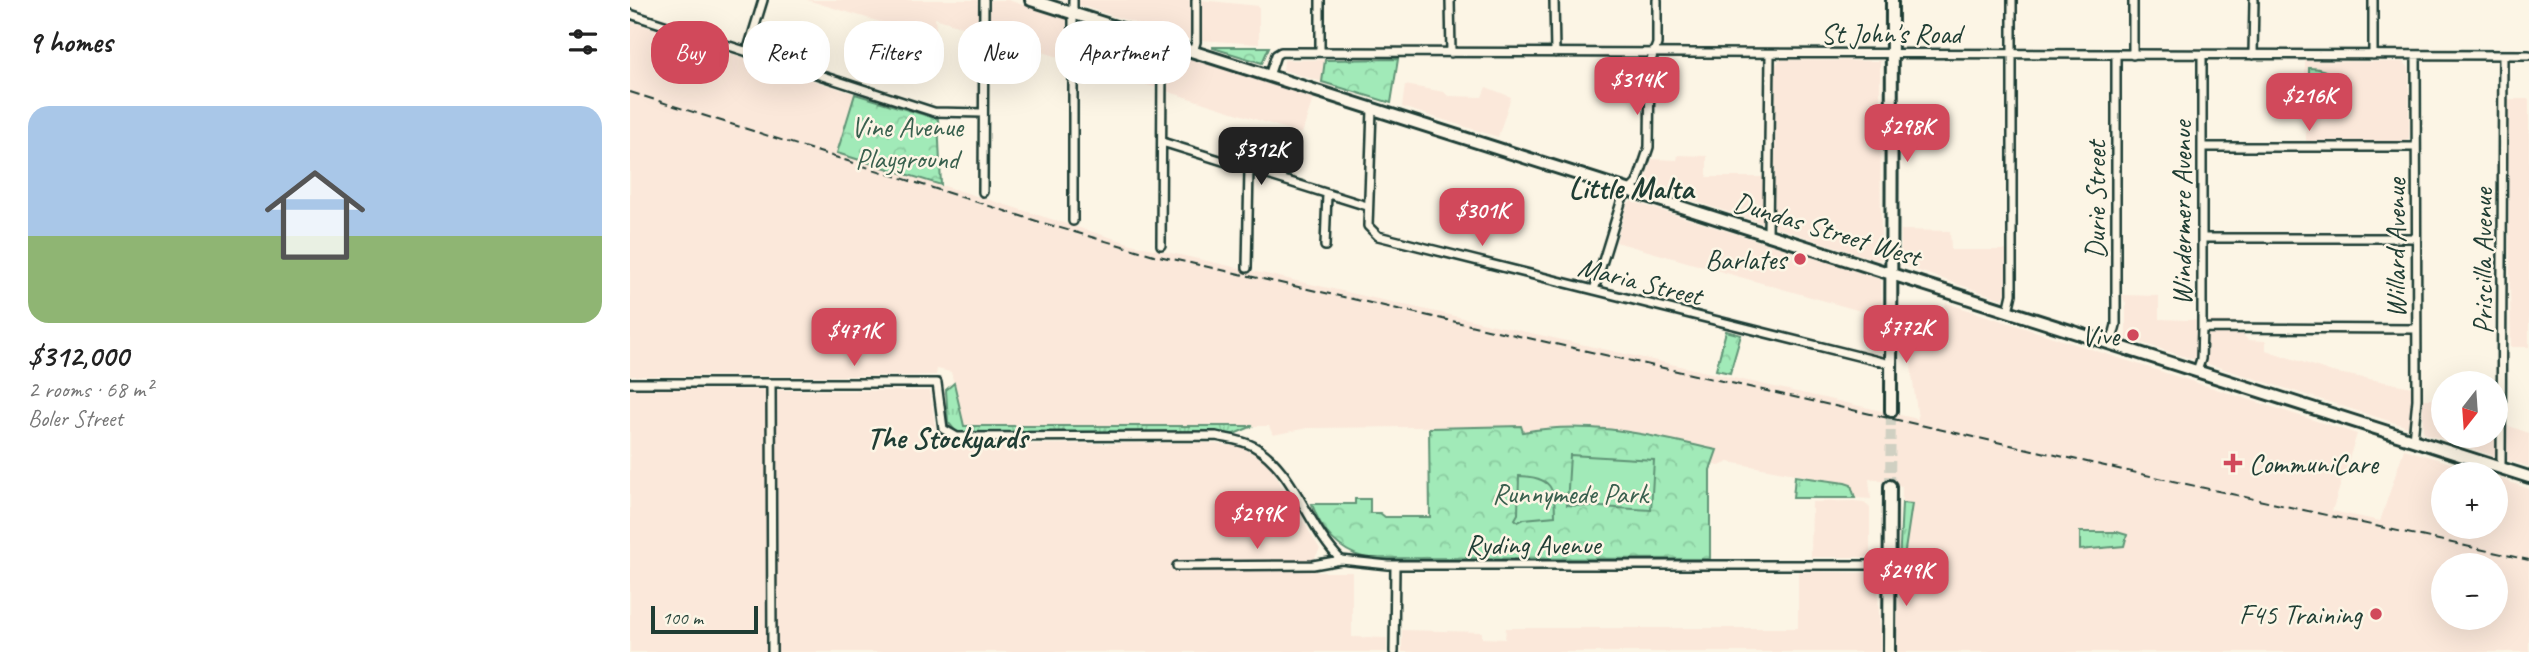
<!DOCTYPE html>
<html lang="en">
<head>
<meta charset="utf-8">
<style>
  :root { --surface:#fff; --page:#f2f2f2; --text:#222; --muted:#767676; --line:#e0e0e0; --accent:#d1495b }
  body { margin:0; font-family:Caveat,sans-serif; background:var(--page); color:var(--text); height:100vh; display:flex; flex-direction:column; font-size:26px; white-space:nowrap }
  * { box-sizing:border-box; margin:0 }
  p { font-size:23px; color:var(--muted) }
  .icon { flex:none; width:38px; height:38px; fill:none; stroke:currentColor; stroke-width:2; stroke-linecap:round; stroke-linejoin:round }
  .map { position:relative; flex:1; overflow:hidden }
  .panel { display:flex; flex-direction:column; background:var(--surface); width:630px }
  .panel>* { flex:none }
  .guide { position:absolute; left:21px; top:21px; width:665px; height:63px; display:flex; gap:14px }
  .needle { width:46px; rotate:197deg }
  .fabs { position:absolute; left:1801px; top:371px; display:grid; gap:14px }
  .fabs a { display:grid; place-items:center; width:77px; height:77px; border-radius:50%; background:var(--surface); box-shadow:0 7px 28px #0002; font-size:35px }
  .scale { position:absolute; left:21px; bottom:18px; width:107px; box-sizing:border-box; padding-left:7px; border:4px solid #1f3d34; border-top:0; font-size:19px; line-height:24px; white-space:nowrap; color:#1f3d34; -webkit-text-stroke:5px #fcf5e5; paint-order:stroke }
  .price { position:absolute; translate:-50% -60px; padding:0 16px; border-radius:14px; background:var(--accent); color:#fff; font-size:23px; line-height:46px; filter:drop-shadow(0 2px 4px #0008) }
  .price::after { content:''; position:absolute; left:50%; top:42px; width:21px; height:16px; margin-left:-10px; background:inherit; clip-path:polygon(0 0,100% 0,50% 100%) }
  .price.active { background:#222; color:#fff }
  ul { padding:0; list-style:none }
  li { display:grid; align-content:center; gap:14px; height:371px; padding:0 28px }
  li+li { border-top:2px solid var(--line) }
  li span { display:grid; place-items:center; height:217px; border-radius:21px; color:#555 }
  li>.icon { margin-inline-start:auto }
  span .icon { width:126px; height:126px; fill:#fffc; stroke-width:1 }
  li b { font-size:30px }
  h2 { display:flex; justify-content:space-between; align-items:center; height:84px; padding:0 28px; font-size:30px }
  .chip { padding:0 24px; border-radius:28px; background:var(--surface); box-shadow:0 7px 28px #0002; font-size:24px; line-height:63px }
  .chip.active { background:var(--accent); color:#fff }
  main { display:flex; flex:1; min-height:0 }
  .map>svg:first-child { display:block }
  .built { fill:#fbe8da; fill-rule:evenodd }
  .grass { fill:url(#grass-tufts); stroke:#609476; stroke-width:2 }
  .forest { fill:url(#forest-crowns); stroke:#609476; stroke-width:2 }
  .pitch { fill:#a1eab8; stroke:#609476; stroke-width:2 }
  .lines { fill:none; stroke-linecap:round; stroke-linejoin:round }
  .secondary-tunnel { stroke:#d0d0c2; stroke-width:10; stroke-dasharray:10 5; stroke-linecap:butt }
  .street-casing { stroke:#1f3d34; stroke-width:12 }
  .secondary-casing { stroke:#1f3d34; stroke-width:16 }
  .street { stroke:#fcf5e5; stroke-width:7 }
  .secondary { stroke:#fcf5e5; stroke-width:10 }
  .rail { stroke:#1f3d34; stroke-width:2; stroke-dasharray:10 5; stroke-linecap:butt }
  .poi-dot { fill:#d1495b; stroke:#fcf5e5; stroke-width:2.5 }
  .labels { text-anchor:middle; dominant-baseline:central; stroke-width:5; stroke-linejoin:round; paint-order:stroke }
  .street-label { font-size:28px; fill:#1f3d34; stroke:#fcf5e5 }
  .park-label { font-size:28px; fill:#39604e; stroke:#fcf5e5 }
  .poi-label { font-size:28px; fill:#1f3d34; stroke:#fcf5e5; text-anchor:end }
  .neighbourhood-label { font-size:30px; font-weight:bold; fill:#1f3d34; stroke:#fcf5e5 }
</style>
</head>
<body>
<main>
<section class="panel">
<h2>9 homes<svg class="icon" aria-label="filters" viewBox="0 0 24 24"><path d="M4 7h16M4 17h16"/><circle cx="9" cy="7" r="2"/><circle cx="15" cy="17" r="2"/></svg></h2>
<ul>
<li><span style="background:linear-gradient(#a9c7e8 60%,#8fb573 0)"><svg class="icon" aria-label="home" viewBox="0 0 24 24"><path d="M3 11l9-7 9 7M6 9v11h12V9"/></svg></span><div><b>$312,000</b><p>2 rooms · 68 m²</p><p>Boler Street</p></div></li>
</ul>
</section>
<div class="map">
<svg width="1899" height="652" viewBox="0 0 1899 652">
  <defs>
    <pattern id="grass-tufts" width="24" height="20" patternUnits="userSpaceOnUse" patternTransform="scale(1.75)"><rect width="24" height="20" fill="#a1eab8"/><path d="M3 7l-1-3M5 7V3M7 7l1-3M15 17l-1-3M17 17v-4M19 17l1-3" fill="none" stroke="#8aca9f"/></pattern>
    <pattern id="forest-crowns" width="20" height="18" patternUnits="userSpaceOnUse" patternTransform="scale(1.75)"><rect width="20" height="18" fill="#a1eab8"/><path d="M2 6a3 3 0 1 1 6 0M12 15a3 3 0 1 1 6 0" fill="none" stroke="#8aca9f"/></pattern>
  </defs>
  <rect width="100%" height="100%" fill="#fcf5e5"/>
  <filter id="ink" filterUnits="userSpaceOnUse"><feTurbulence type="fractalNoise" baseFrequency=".0143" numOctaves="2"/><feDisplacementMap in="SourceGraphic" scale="14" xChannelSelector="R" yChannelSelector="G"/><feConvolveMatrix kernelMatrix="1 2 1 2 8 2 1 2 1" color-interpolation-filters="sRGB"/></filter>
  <g filter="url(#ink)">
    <path class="built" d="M177,0H378L683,98L672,134L305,18L307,39Z
      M433,0H570L629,6V44L555,39Z
      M0,21L225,94L207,153L505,245L1288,419L1280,360L1283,343L1311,317L1316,303L1727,434L1702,511L1750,521L1774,449L1857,474H1813V527H1866V477L1899,489V652H1267L1272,486L1247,480L1239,479L1241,499L1225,498L1221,485L1215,483L1099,462L1089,466L1082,464L1083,459L1028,437L956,426L920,427L893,432L890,426L677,428L643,435L639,426H334L321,372L307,369L306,375L276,376H0ZM1813,565H1866V618H1813Z
      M654,60H695L692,82L653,70Z
      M1150,60L1250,61L1251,258L1247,260L1017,186L1015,182L1022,159L1047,160L1048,155L1077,156V177H1135V182H1145L1146,64Z
      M1675,61L1774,62L1779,68V139L1774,142L1676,141Z
      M775,85L814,92L818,96L852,97L856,87L881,97L868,137L772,107Z
      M1877,99H1899V347H1881Z
      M1001,201L1251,279L1252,317L986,242L997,204Z
      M1271,230L1320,231L1321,250H1376V294L1372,299L1271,265Z
      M1491,295L1529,296V319L1613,322L1614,336L1618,340L1636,341V350L1702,372L1782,387V425L1778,427L1496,338V303Z
      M0,389L300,391L308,445L577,443L612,447L632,459L642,469L690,549L684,559L686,572H722V637L757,638V652H0Z
      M1792,399H1813V436H1866V414H1876V425L1899,433V467L1796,434L1793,430Z
      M1224,501L1234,502L1240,508V557H1181L1182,502Z
      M1168,571L1247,573L1251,652H772V630L852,632V638L875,639L876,628H1168Z"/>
    <path class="grass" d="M324,383L334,426H623L604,434L327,433L318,422L316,390Z
      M1165,476L1215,483L1221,485L1225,498H1163Z
      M1272,503L1282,504L1274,557L1279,562L1274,570L1269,566Z
      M1450,532H1487L1497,535L1494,546L1450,550Z"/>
    <path class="forest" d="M639,47L632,63L583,48V47Z
      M768,59L761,103L692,82L695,60Z
      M225,94L308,119L311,185L207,153Z
      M1096,331L1111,335L1100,373L1086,370Z
      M891,426L893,432C960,419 1022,436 1087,450L1080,470V559L736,558C709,551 691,531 682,504H725V499H740V513H750L755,517H800L799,428Z"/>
    <path class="pitch" d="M1679,68C1699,68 1716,80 1716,102L1679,99Z
      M940,455L1024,460L1021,510L937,505Z
      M889,476C921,477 925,487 925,516L894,519L888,522L885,519L888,514Z"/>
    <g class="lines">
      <path class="secondary-tunnel" d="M1260,486L1261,411"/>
      <defs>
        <path id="street" d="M443,0V221
          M820,0L821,53
          M924,0L925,53
          M0,14L304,112L353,113
          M117,52L133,0
          M563,52L566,42V0
          M690,52V0
          M1503,55V0
          M1623,55L1624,0
          M1743,55V0
          M639,76L646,55L651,52L1899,55
          M742,109L738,226L748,236L1260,364
          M532,142L737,206
          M1573,147H1786
          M353,192L354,0
          M1138,235L1140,55
          M1572,238H1786
          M531,245L532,62L537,43
          M695,246L697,194
          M617,268L619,169
          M964,290L992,199L1007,183L1019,147L1020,63L1027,44V0
          M1378,311L1382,294V0
          M1572,328L1786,329
          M1481,344L1486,325V55
          M1567,371L1571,359L1572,328V55
          M0,383H307L313,429L327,437L586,436C599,439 612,440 623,446C663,467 678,528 711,560
          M141,383L142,652
          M1783,440L1787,399L1786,55
          M1871,467L1873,55
          M547,566L683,565L711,560L758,565H1260
          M764,652L765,565"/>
        <path id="secondary" d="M401,0L1899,477
          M1261,411L1262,0
          M1259,652L1260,486"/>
      </defs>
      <use href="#street" class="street-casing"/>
      <use href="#secondary" class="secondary-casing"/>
      <use href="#street" class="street"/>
      <use href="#secondary" class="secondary"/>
      <path class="rail" d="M0,92L413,223L524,255L1899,560"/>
    </g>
  </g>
  <g class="poi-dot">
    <circle cx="1170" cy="259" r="7"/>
    <circle cx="1503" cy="335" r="7"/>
    <path d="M1599.5 452.5h7v7h7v7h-7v7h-7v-7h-7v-7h7z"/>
    <circle cx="1746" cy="614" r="7"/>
  </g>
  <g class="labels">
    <g class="street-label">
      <text x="1261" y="33">St John's Road</text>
      <text transform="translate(1465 200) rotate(-90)">Durie Street</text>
      <text transform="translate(1551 213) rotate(-90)">Windermere Avenue</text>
      <text transform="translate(1197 229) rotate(17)">Dundas Street West</text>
      <text transform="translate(1765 248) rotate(-90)">Willard Avenue</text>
      <text transform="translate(1852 261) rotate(-90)">Priscilla Avenue</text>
      <text transform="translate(1010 281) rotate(14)">Maria Street</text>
      <text x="903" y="544">Ryding Avenue</text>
    </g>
    <g class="park-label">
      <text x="277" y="126">Vine Avenue<tspan x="277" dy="32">Playground</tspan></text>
      <text x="940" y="493">Runnymede Park</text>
    </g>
    <g class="poi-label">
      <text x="1156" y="259">Barlates</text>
      <text x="1489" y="335">Vive</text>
      <text x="1619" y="463" text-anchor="start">CommuniCare</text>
      <text x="1732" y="614">F45 Training</text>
    </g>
    <g class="neighbourhood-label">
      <text x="1001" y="188">Little Malta</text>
      <text x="317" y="438">The Stockyards</text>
    </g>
  </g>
</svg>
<div class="fabs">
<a><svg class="needle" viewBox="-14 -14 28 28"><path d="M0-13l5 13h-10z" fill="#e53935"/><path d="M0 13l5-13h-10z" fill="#767676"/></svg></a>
<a>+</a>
<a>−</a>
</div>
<div class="scale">100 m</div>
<b class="price" style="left:1007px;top:117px">$314K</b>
<b class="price" style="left:1679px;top:133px">$216K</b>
<b class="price" style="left:1277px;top:164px">$298K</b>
<b class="price active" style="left:631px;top:187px">$312K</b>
<b class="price" style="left:852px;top:248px">$301K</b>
<b class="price" style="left:1276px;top:365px">$772K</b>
<b class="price" style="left:224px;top:368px">$471K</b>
<b class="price" style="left:627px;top:551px">$299K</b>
<b class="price" style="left:1276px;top:608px">$249K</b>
<div class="guide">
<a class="chip active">Buy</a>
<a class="chip">Rent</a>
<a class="chip">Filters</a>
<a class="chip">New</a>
<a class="chip">Apartment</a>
</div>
</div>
</main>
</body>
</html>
